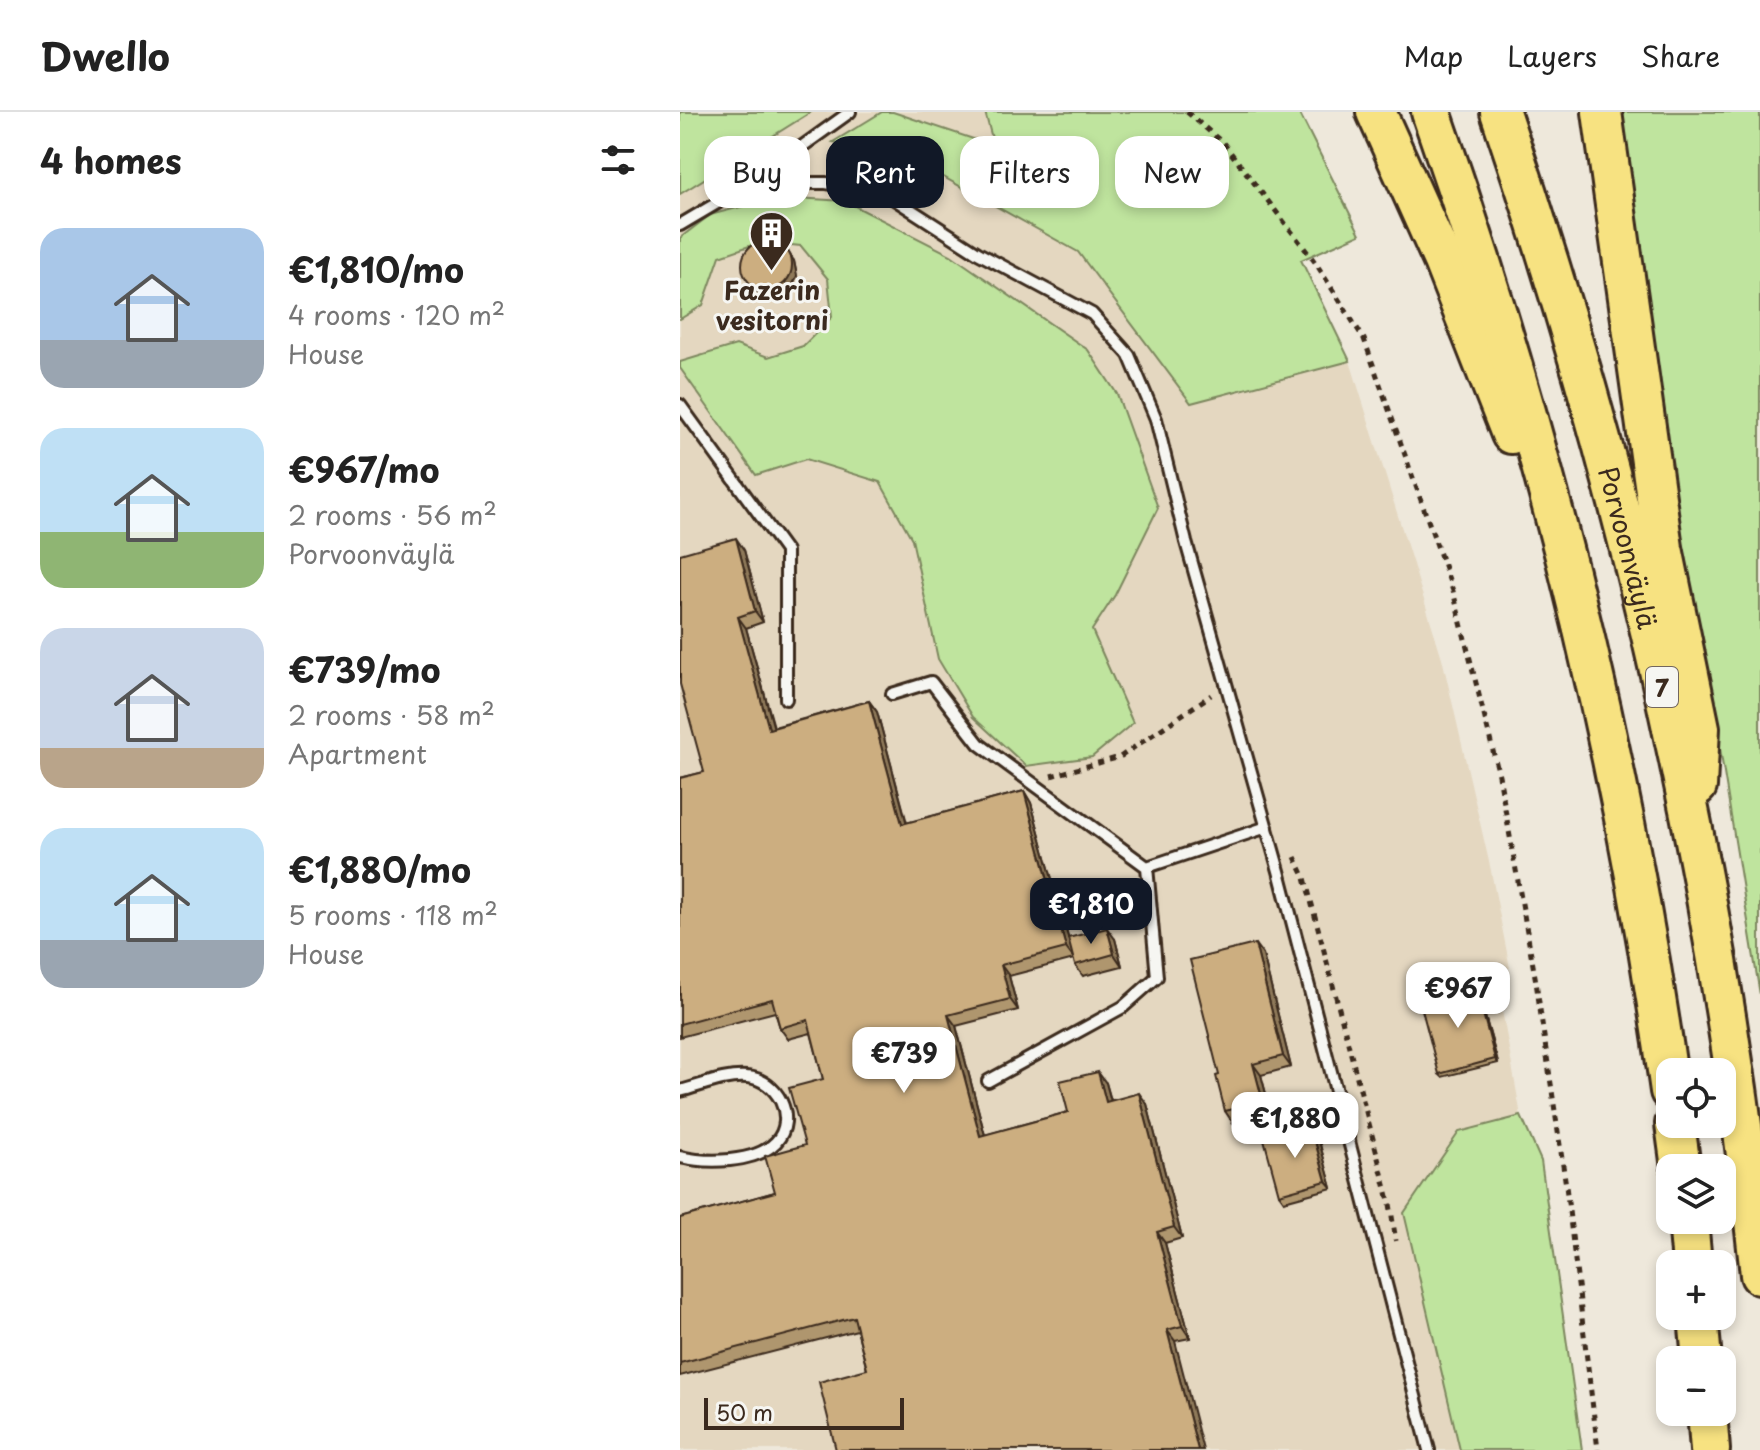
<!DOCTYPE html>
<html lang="en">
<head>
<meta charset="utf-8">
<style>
  :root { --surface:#fff; --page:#f2f2f2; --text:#222; --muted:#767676; --line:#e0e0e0; --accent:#111827 }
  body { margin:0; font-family:"Playpen Sans",sans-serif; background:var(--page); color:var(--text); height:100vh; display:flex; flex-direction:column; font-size:30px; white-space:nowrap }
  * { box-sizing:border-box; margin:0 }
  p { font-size:26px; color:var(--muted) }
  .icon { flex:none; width:44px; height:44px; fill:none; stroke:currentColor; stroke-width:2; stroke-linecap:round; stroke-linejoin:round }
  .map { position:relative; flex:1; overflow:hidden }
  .sheet { display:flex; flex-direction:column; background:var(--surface); width:680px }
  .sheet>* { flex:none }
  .hud { position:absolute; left:24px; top:24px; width:760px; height:72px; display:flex; gap:16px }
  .tools { position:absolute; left:976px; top:946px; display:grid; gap:16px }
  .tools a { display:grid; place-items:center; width:80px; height:80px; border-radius:16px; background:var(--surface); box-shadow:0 4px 12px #0003; font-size:40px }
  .scale { position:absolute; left:24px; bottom:20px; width:200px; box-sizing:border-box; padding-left:8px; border:4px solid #3b2a1e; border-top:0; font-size:22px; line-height:28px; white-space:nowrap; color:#3b2a1e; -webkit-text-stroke:6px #f6f6f2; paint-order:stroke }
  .price { position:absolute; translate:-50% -68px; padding:0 18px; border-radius:16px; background:#fff; color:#222; font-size:26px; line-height:52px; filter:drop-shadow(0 2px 4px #0008) }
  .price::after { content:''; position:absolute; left:50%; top:48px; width:24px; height:18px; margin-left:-12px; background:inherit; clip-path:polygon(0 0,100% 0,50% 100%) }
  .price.selected { background:var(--accent); color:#fff }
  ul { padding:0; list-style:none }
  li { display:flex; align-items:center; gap:24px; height:200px; padding:0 40px }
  li span { display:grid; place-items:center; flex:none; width:224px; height:160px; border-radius:24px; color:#555 }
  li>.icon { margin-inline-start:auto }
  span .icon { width:96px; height:96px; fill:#fffc; stroke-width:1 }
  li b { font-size:34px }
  h2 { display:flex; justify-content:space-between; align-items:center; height:96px; padding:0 40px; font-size:34px }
  .chip { padding:0 28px; border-radius:24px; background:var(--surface); box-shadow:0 4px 12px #0003; font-size:28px; line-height:72px }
  .chip.selected { background:var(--accent); color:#fff }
  header { display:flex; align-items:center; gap:48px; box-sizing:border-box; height:112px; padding:0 40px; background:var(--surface); border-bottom:2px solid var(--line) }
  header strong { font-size:38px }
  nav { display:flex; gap:44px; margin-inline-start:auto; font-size:28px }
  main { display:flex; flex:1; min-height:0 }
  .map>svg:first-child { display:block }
  .built { fill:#e4d7c0 }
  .green { fill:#bfe49e; stroke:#7d875e; stroke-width:2 }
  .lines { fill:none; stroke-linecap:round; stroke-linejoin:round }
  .service-casing { stroke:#3b2a1e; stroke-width:16 }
  .motorway-casing { stroke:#3b2a1e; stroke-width:44 }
  .path { stroke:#3b2a1e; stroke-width:5; stroke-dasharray:6 6; stroke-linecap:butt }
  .service { stroke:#f6f6f2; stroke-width:10 }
  .motorway { stroke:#f7e281; stroke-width:38 }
  .wall { fill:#af966e; stroke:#3b2a1e; stroke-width:2 }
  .shaded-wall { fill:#8f7a5a; stroke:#3b2a1e; stroke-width:2 }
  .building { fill:#ccae80; stroke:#3b2a1e; stroke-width:2 }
  .labels { text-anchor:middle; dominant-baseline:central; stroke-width:6; stroke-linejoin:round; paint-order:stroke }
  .shield { fill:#f6f6f2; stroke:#73675e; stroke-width:2 }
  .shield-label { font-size:24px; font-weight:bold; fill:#3b2a1e }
  .poi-label { font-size:26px; font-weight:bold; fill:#3b2a1e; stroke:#f6f6f2 }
  .street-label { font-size:26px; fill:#3b2a1e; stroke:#f6f6f2 }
</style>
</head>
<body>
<header>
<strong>Dwello</strong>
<nav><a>Map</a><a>Layers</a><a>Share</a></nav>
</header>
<main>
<section class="sheet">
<h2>4 homes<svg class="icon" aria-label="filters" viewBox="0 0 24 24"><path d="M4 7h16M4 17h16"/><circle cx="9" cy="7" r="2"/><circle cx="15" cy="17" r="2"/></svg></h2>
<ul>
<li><span style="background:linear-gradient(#a9c7e8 70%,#9aa5b1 0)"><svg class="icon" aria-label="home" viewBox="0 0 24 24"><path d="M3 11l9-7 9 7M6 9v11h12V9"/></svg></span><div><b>€1,810/mo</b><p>4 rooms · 120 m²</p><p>House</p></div></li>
<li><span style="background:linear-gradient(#bfe0f5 65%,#8fb573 0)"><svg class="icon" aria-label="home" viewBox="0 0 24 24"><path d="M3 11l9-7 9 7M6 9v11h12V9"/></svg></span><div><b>€967/mo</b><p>2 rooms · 56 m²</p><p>Porvoonväylä</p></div></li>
<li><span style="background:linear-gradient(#c9d6e8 75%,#b9a48a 0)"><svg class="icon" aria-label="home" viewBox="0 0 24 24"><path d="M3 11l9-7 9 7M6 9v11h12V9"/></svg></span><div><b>€739/mo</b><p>2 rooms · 58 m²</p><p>Apartment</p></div></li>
<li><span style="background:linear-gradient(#bfe0f5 70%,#9aa5b1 0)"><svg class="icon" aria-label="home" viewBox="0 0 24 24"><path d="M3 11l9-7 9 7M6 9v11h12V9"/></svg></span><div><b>€1,880/mo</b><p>5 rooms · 118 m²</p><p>House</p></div></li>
</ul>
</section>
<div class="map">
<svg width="1080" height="1338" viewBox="0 0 1080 1338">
  <rect width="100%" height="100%" fill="#eee8db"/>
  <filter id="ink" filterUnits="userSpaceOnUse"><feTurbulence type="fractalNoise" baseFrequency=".0125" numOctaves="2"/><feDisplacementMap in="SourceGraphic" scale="16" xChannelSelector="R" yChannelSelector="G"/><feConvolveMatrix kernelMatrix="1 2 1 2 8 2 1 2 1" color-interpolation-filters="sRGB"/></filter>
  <g filter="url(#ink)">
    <path class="built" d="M131,0H426L512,291L670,249L762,546L810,754L830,856L815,859L841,1004L779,1020L724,1101L780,1338H0V82Z"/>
    <path class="green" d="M0,0H131L0,82Z
      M202,0H213L314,34L305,0H619L680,122L621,148L670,249L511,291L398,140L231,47L153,30Z
      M937,0H1080V883L1026,550L990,363Z
      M99,85L165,89L271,143L408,238L437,282L478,396L435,483L412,518L453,611L412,645L346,654L293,605L258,547L232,427L200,370L126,347L76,363L0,256V250L56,233L88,245L123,234L152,205L148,167L121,134L81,130L40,144L23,193L0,207V126L30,103Z
      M841,1004L861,1049L902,1338H780L724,1101L779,1020Z"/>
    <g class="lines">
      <defs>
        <path id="service" d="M71,71H146L208,83L298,141L412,202L449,243L476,307L506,430L599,759L749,1338
          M0,113L71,71L170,0
          M0,293L106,439V587
          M212,582L251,570L299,632L467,755
          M308,969L443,895L477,865L467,755L587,715
          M0,979C21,974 45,963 67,965C97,967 118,1006 96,1030C75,1052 26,1051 0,1045"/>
        <g id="motorway">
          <path d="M696,0L763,149L831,322"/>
          <path d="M751,0C863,320 943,643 990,979"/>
          <path id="s1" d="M820,0C948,376 1039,767 1080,1163"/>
          <path d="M922,0L983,436L1020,616L1017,674"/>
          <path d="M995,1012L1001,1056"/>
          <path d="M1008,1108L1012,1152"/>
          <path d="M1018,1204L1022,1248"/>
          <path d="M1027,1300L1030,1338"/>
        </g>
      </defs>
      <use href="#service" class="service-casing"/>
      <use href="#motorway" class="motorway-casing"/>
      <path class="path" d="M507,0L544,32L635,150L684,227L773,479L819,663L856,870L886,1074L918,1338
        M371,664L440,645L531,583
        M615,745L625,766L710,1092L716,1129"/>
      <use href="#service" class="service"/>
      <use href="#motorway" class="motorway"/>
    </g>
    <path class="wall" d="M114,149L117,164L110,178L104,183L89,186L75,179L69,172Z
      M64,438L83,510L66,516L94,615L189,589L197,600L227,711L344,679L351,691L391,836L435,827L442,854L403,864L395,853L394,847L329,864L338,898L276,914L305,1023L388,1000L426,971L431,988L467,992L502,1126L485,1131L510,1226L495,1229L187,1257L177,1218L0,1264V1106L95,1080L125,1033L143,967L131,921L108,927L100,916L95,900L0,925V666L24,660Z
      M583,843L611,955L581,963L591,1001L553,1011L545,999Z
      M798,879L818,951L762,965L759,962Z
      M631,1015L637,1022L652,1076L604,1089L599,1082Z"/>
    <path class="shaded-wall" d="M109,141L114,149L117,164L110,178L105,171Z
      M56,426L64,438L83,510L75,499Z
      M58,505L66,516L97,628L89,617Z
      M189,589L197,600L230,724L222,712Z
      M344,679L351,691L394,847L386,836Z
      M427,816L435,827L442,854L434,842Z
      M575,832L583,843L611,955L603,944Z
      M321,853L329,864L338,898L330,887Z
      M796,875L798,879L818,951L815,947Z
      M268,903L276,914L308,1035L300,1024Z
      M573,952L581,963L591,1001L583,990Z
      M418,960L426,971L434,1001L426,990Z
      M459,981L467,992L502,1126L494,1115Z
      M631,1015L637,1022L652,1076L646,1069Z
      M477,1120L485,1131L510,1226L502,1214Z
      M487,1218L495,1229L523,1338H518Z"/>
    <path class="building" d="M62 153a25 25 0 1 1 50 0a25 25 0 1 1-50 0Z
      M56,426L75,499L58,505L89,617L189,589L222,712L344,679L386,836L321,853L330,887L268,903L300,1024L388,1000L380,969L418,960L426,990L459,981L494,1115L477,1120L502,1214L487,1218L518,1338H156L139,1270L187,1257L174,1205L0,1251V1106L95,1080L85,1044L125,1033L109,976L143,967L128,908L100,916L92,887L0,912V666L24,660L0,572V442Z
      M427,816L434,842L395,853L388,826Z
      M575,832L603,944L573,952L583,990L545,999L536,964L539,963L510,848Z
      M796,875L815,947L759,962L740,890Z
      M631,1015L646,1069L599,1082L584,1027Z"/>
  </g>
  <defs>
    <symbol id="building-pin" viewBox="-11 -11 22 30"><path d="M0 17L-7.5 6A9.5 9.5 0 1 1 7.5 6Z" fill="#3b2a1e" stroke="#f6f6f2"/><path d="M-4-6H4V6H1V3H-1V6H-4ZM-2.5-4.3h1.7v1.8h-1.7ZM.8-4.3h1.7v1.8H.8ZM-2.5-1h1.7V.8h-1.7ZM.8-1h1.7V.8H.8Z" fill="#fff"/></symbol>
  </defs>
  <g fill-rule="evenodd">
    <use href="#building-pin" x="66" y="96" width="51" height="69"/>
  </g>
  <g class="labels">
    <rect class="shield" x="966" y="555" width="32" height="40" rx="6"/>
    <g class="shield-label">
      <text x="982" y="575">7</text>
    </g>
    <g class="poi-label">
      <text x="92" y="177">Fazerin<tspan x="92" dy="30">vesitorni</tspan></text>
    </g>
    <g class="street-label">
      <text stroke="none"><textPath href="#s1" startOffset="454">Porvoonväylä</textPath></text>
    </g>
  </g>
</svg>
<div class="tools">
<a><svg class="icon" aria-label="locate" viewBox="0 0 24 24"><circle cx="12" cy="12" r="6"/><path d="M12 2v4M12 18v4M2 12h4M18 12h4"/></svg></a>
<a><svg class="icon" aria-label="layers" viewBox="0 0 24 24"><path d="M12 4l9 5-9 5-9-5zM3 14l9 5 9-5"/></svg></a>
<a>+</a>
<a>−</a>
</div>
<div class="scale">50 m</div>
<b class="price selected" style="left:411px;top:834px">€1,810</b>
<b class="price" style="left:778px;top:918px">€967</b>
<b class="price" style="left:224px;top:983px">€739</b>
<b class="price" style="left:615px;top:1048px">€1,880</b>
<div class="hud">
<a class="chip">Buy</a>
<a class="chip selected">Rent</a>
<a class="chip">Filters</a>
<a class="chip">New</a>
</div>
</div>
</main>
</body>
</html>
